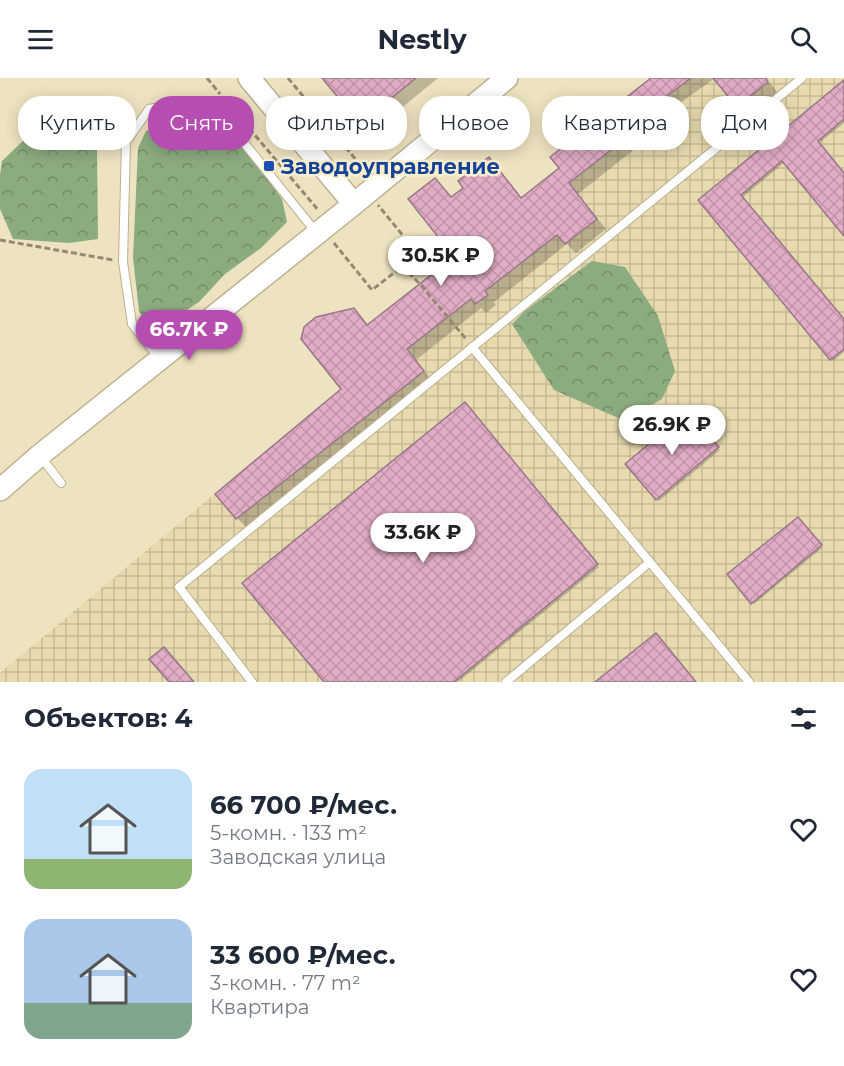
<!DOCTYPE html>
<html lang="ru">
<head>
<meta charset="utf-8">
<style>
  :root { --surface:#fff; --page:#f2f2f3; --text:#1f2937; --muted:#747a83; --accent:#b64eb1 }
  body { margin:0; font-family:Montserrat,sans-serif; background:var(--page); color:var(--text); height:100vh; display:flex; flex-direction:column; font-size:22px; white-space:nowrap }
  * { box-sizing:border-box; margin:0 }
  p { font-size:20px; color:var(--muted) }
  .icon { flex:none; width:33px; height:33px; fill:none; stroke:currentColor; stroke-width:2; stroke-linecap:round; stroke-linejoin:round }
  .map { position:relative; height:604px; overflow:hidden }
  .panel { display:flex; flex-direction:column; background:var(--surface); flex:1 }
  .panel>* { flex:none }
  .banner { position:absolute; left:18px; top:18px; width:808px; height:54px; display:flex; gap:12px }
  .price { position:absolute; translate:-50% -51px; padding:0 14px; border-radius:21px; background:#fff; color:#222; font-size:20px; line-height:39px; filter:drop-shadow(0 2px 3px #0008) }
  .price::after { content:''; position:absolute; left:50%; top:36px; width:18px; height:14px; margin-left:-9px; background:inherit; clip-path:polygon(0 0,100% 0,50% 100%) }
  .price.current { background:var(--accent); color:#fff }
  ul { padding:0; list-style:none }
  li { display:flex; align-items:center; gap:18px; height:150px; padding:0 24px }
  li span { display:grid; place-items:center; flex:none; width:168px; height:120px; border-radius:18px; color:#555 }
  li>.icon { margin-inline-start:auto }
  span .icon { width:72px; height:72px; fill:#fffc; stroke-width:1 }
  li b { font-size:26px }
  h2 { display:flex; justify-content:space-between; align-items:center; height:72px; padding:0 24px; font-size:26px }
  .tag { padding:0 21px; border-radius:24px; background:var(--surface); box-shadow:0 3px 15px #0003; font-size:21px; line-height:54px }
  .tag.current { background:var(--accent); color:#fff }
  header { display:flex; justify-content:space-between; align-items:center; height:78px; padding:0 24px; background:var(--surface); font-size:27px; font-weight:700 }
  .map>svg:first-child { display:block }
  .industrial { fill:url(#industrial-grid) }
  .forest { fill:url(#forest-crowns) }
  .shadow { fill:#0003 }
  .building { fill:url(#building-cross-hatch); stroke:#978; stroke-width:1.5 }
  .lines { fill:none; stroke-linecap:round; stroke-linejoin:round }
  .lane-casing { stroke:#bcb18f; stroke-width:10 }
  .secondary-casing { stroke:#bcb18f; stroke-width:24 }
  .path { stroke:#928a71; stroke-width:3; stroke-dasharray:6 3; stroke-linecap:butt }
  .lane { stroke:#fff; stroke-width:8 }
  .secondary { stroke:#fff; stroke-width:21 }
  .transit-dot { fill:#1a4fb4; stroke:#fbf0cd; stroke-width:2 }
  .labels { text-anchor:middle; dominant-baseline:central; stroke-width:5; stroke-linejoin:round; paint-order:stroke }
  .transit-label { font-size:21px; font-weight:bold; fill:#164399; stroke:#fbf0cd; text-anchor:start }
</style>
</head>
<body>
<header><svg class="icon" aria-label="menu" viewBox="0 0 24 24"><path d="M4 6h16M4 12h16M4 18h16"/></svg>Nestly<svg class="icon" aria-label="search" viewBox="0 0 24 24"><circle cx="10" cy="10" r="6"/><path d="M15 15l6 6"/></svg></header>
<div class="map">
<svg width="844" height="604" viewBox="0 0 844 604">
  <defs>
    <pattern id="industrial-grid" width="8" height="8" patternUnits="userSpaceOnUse" patternTransform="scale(1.5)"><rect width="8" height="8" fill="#e7daaf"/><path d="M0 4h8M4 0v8" fill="none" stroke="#c6bb96"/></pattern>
    <pattern id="forest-crowns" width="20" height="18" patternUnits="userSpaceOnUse" patternTransform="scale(1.5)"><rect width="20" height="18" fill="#8dab80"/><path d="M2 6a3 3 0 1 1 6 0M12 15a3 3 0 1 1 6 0" fill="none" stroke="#748b68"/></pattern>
    <pattern id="building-cross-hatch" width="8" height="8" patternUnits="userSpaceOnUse" patternTransform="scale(1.5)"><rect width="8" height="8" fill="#e1acc6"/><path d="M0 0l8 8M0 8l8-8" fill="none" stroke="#c194aa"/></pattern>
  </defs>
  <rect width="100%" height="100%" fill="#eee3c0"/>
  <path class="industrial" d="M651,0H844V604H0V595L340,311L301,261L304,249L316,239L354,230L368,247L454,179L408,121L435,100L451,119L463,110L458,103L489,79L521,120L559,90L550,79Z"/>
  <path class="forest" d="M81,27L97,72L98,161L69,165L13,161L0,131V97L2,83L49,38Z
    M203,32L214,45L237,63L262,94L282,121L287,144L261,170L225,196L199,224L159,250L145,244L139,233L133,180L138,70L146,53L160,48L177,34Z
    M592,183L625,189L658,238L675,293L662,321L623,342L554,312L512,246L525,233Z"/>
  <path class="shadow" d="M324,0H438L371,55L361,45Z
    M654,0H715L665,36L670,43L578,116L606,151L576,175L567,166L494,224L496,227L486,235L481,230L416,282L433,304L247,450L237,440L218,416L343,311L354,232L369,248L456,179L435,102L452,120L465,110L489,81L498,91L522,121L561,91Z
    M715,0H766L777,14L748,38Z
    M844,4V45L818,66L844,97V156L785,84L742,120L844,243V274L833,283L700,123Z
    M465,326L599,489L458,604H326Z
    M688,335L720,372L659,423L627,386Z
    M798,441L822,470L754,526L729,497Z"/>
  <path class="building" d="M322,0H416L360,46Z
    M651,0H691L656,26L662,32L569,105L597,141L565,166L557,157L485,213L488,217L475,226L471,221L407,271L424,293L236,441L215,416L341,311L301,261L304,249L316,239L354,230L367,247L454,179L408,121L435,100L451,119L463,110L458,103L489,79L521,120L559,90L550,79Z
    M713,0H766L768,4L737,29Z
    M844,2V41L818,63L844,95V158L782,83L741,117L844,241V271L830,282L698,122Z
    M465,324L598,486L454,604H324L242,505Z
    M688,333L719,369L656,422L625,386Z
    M798,439L822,467L751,526L727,496Z
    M656,555L696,604H595Z
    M164,569L194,604H169L149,581Z"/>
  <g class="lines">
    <defs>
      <path id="lane" d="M472,269L749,604
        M159,280L132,246L123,184L126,64L149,31L190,23L212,25L315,153
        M41,379L61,405
        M252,604L179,509L802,0
        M506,604L650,484"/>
      <path id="secondary" d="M249,0L354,126
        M0,412L40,377L354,126L507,0"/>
    </defs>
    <use href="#lane" class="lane-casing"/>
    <use href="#secondary" class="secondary-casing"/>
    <path class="path" d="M207,0L220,16
      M288,0L367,95
      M232,30L319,133
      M0,162L113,182
      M334,165L372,212L418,176L378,127
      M402,188L420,206L466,261"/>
    <use href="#lane" class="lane"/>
    <use href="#secondary" class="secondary"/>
  </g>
  <rect class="transit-dot" x="263" y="82" width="12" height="12" rx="3"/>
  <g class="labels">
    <g class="transit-label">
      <text x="281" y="88">Заводоуправление</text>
    </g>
  </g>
</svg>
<b class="price" style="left:441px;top:209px">30.5K ₽</b>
<b class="price current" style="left:189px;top:283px">66.7K ₽</b>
<b class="price" style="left:672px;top:378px">26.9K ₽</b>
<b class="price" style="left:423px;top:486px">33.6K ₽</b>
<div class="banner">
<a class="tag">Купить</a>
<a class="tag current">Снять</a>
<a class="tag">Фильтры</a>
<a class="tag">Новое</a>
<a class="tag">Квартира</a>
<a class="tag">Дом</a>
</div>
</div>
<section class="panel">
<h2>Объектов: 4<svg class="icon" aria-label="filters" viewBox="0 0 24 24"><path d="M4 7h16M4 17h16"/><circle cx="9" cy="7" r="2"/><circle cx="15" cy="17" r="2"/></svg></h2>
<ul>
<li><span style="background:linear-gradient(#bfe0f5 75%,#8fb573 0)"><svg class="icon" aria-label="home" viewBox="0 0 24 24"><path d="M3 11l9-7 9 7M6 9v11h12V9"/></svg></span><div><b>66 700 ₽/мес.</b><p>5-комн. · 133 m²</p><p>Заводская улица</p></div><svg class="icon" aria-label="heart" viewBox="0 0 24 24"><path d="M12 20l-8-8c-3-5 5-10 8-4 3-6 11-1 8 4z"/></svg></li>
<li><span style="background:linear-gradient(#a9c7e8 70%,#7fa58c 0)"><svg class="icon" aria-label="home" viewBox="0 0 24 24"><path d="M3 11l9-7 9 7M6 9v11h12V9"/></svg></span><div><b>33 600 ₽/мес.</b><p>3-комн. · 77 m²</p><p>Квартира</p></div><svg class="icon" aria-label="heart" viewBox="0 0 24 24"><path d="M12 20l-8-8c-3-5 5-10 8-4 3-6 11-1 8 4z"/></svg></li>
</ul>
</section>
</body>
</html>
